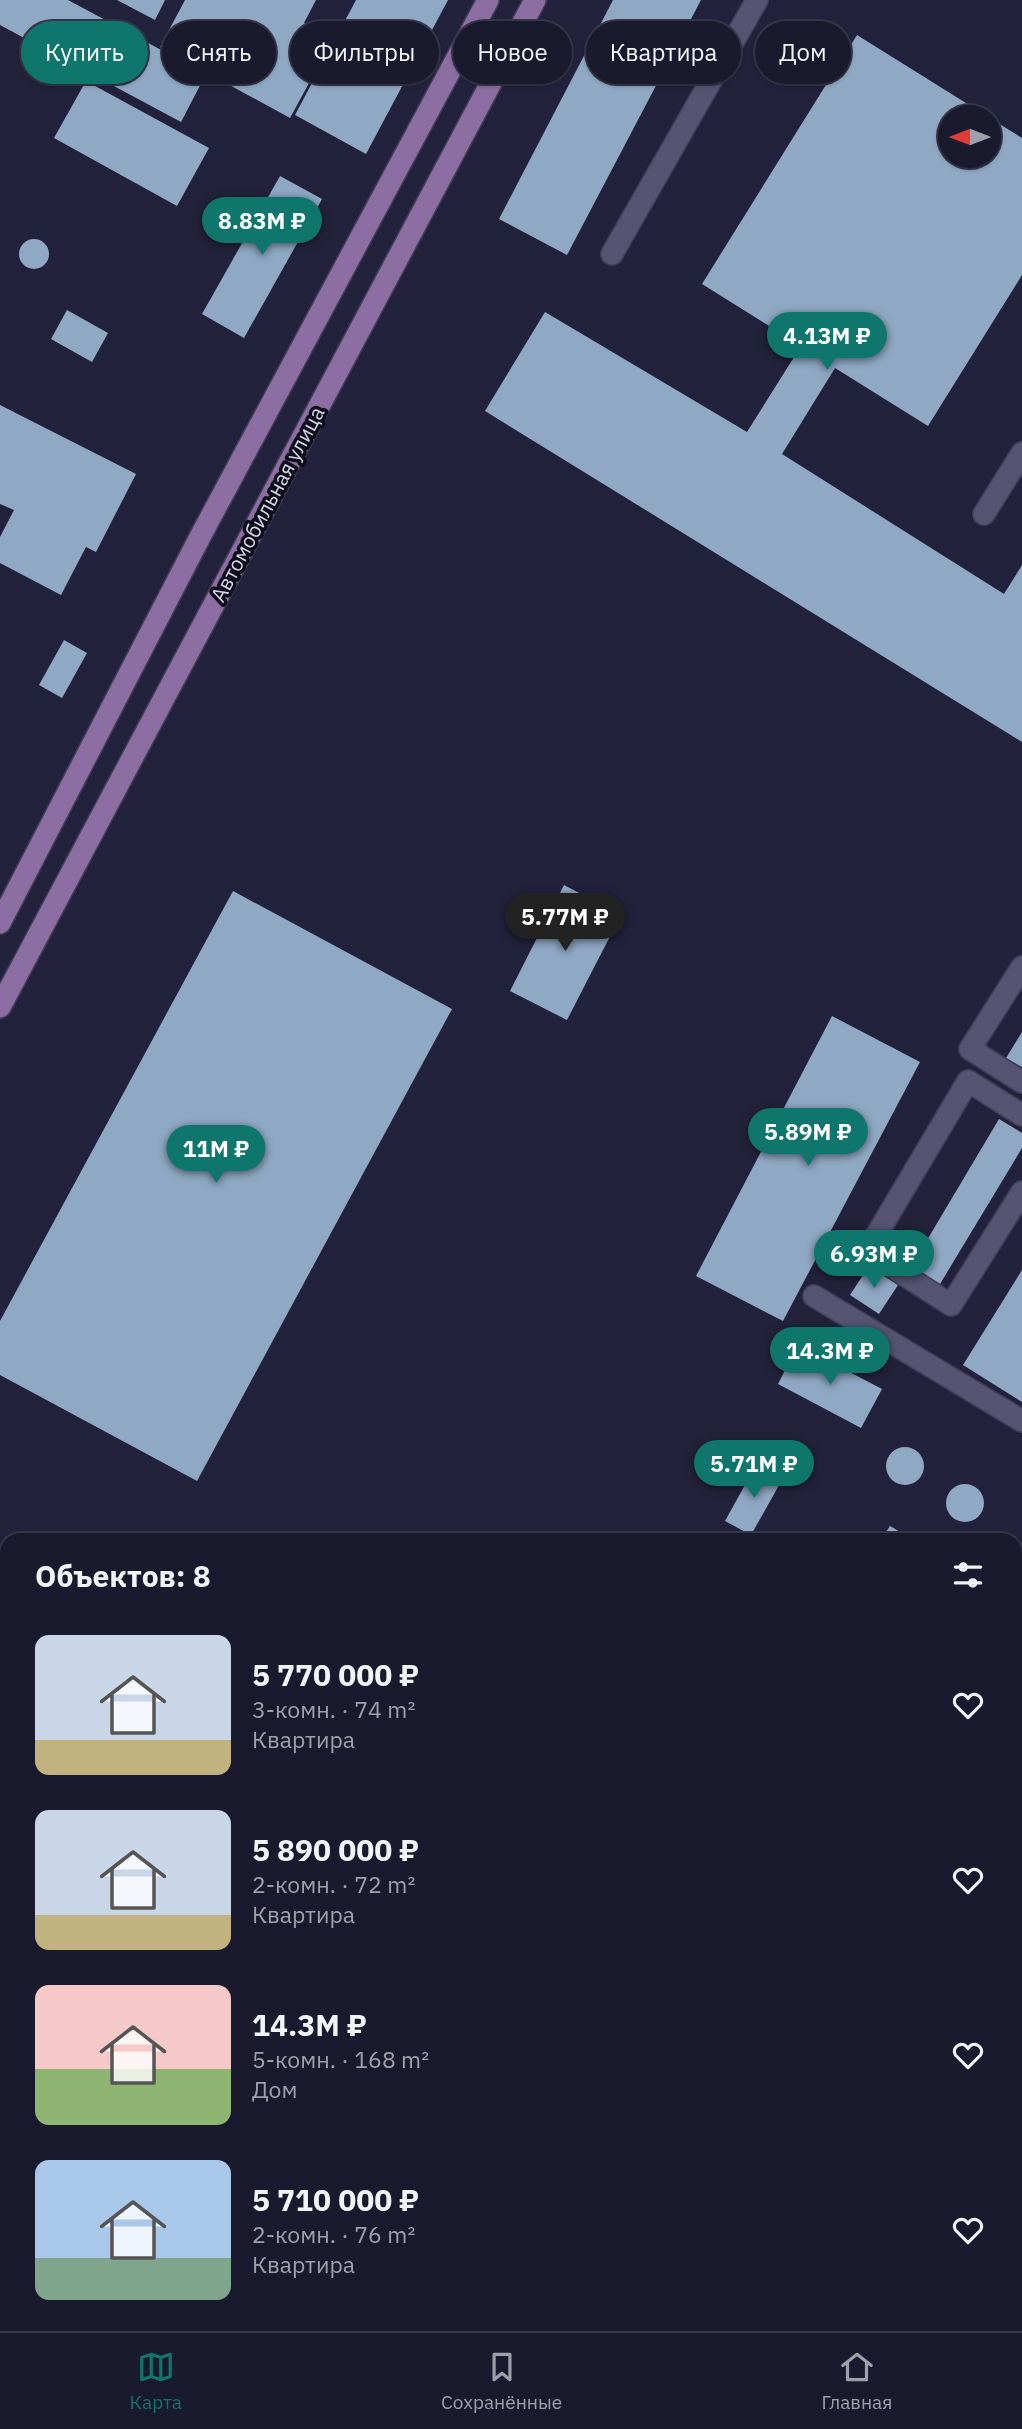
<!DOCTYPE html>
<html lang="ru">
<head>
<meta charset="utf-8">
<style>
  :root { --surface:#1a1a2e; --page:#27273a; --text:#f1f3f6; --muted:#9fa1aa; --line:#38384a; --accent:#0f766e }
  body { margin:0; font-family:"IBM Plex Sans",sans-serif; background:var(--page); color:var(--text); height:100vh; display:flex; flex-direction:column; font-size:26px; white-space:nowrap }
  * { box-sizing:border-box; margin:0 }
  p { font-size:23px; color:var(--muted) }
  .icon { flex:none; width:38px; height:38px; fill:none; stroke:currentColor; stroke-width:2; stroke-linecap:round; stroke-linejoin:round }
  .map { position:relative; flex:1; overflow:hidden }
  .side { position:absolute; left:0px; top:1533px; width:1022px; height:798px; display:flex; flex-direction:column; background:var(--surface); border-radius:21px 21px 0 0; box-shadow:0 2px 5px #0004,0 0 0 2px var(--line) }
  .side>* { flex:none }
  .guide { position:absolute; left:21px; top:21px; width:980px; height:63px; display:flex; gap:14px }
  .needle { width:46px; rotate:270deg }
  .buttons { position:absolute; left:938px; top:105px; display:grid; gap:14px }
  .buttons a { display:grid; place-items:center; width:63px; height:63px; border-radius:50%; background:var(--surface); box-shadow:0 2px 5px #0004,0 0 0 2px var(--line); font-size:35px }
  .price { position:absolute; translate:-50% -60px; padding:0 16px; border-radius:24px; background:var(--accent); color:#fff; font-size:23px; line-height:46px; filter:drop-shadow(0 2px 4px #0008) }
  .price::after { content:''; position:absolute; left:50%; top:42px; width:21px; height:16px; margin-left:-10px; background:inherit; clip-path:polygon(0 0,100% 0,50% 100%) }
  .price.current { background:#222; color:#fff }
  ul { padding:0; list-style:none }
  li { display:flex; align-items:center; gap:21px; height:175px; padding:0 35px }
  li span { display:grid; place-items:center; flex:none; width:196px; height:140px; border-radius:14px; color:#555 }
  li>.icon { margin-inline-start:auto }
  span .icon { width:84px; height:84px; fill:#fffc; stroke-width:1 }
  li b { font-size:30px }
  h2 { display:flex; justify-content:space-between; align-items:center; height:84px; padding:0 35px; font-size:30px }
  .pill { padding:0 24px; border-radius:32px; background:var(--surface); box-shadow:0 2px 5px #0004,0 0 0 2px var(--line); font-size:24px; line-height:63px }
  .pill.current { background:var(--accent); color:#fff }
  .menu { display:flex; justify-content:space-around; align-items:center; height:98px; border-top:2px solid var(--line); background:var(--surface); font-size:19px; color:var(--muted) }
  .menu a { display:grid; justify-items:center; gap:4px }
  .menu .current { color:var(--accent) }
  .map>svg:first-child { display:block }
  .green { fill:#741f4d }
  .building { fill:#8fa8c4; fill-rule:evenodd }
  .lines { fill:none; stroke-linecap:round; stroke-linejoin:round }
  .minor-casing { stroke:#403f56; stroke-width:24 }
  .major-casing { stroke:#403f56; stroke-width:24 }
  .minor { stroke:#555473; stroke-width:21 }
  .major { stroke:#8d6ea2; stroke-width:21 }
  .labels { text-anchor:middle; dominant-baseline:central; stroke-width:7; stroke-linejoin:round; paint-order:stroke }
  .street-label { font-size:21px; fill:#d3d4e6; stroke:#0e0d19 }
</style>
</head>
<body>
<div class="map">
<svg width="1022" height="2331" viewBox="0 0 1022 2331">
  <rect width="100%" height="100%" fill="#23223d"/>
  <path class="green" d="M486,2324H610L605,2331H481Z"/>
  <path class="building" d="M0,0H68L206,74L181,122L0,25Z
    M117,0H165L155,20Z
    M185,0H316L304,23L333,39L290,118L160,47Z
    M356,0H448L366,154L295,115Z
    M613,0H701L567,255L499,219Z
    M857,35L1022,138V275L928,426L835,368L782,454L1004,594L1022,565V742L485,411L545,312L747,432L801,346L702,284ZM950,117H989V156H950Z
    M86,81L209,148L177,206L54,138Z
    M280,176L322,199L244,338L202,314Z
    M19 254a15 15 0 1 1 30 0a15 15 0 1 1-30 0Z
    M67,310L108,333L92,362L51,339Z
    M0,405L136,474L96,552L86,547L61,595L0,563V537L14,510L0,504Z
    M64,640L87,653L62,698L39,685Z
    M564,885L621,915L567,1020L510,991Z
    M233,891L452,1009L197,1481L0,1375V1321Z
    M832,1016L920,1062L783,1321L696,1276Z
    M1022,1032V1067L1006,1058Z
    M999,1119L1022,1133V1148L940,1284L911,1267Z
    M869,1266L898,1285L879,1314L850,1295Z
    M1022,1270V1402L963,1365Z
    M798,1345L882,1389L861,1428L778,1384Z
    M886 1466a19 19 0 1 1 38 0a19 19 0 1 1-38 0Z
    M756,1465L782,1480L751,1535L725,1521Z
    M946 1503a19 19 0 1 1 38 0a19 19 0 1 1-38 0Z
    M890,1526L914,1540H881Z
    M1022,1935V2030L1015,2044V1949Z
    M290,2324H482L478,2331H285Z
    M874,2324H920V2331H874Z"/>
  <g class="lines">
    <defs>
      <path id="minor" d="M612,254L757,0
        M984,514L1022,453
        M1022,967L970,1049L1022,1082
        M1022,1115L968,1081L867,1251L951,1305L1022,1192
        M814,1296L1022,1421
        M1015,1661L1022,1665
        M1015,1713L1022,1702
        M1015,2103L1022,2101
        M1015,2183L1022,2199
        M821,2324V2331
        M236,2331L241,2324
        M635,2331L640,2324"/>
      <path id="major" d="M0,923L201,535L488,0
        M0,1007L535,0"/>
    </defs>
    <use href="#minor" class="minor-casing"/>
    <use href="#major" class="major-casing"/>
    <use href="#minor" class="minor"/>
    <use href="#major" class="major"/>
  </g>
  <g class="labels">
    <g class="street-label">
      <text transform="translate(267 504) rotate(-62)">Автомобильная улица</text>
    </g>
  </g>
</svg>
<div class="buttons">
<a><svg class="needle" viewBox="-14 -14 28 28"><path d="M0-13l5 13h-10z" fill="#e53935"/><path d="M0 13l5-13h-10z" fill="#9fa1aa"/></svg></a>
</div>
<b class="price" style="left:262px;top:257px">8.83M ₽</b>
<b class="price" style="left:827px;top:372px">4.13M ₽</b>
<b class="price current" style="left:565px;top:953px">5.77M ₽</b>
<b class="price" style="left:808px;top:1168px">5.89M ₽</b>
<b class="price" style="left:216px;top:1185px">11M ₽</b>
<b class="price" style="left:874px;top:1290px">6.93M ₽</b>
<b class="price" style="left:830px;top:1387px">14.3M ₽</b>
<b class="price" style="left:754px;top:1500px">5.71M ₽</b>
<div class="guide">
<a class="pill current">Купить</a>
<a class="pill">Снять</a>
<a class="pill">Фильтры</a>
<a class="pill">Новое</a>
<a class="pill">Квартира</a>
<a class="pill">Дом</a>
</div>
<section class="side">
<h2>Объектов: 8<svg class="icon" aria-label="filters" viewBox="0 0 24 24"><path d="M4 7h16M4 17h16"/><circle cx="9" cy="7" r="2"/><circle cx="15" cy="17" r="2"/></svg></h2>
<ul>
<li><span style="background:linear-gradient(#c9d6e8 75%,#c2b280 0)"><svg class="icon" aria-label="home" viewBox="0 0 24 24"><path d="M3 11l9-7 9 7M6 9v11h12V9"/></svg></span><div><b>5 770 000 ₽</b><p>3-комн. · 74 m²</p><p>Квартира</p></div><svg class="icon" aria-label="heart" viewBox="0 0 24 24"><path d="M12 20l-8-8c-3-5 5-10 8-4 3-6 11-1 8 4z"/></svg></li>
<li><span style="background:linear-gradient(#c9d6e8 75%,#c2b280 0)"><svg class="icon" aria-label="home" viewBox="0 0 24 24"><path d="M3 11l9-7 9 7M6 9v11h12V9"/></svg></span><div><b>5 890 000 ₽</b><p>2-комн. · 72 m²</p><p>Квартира</p></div><svg class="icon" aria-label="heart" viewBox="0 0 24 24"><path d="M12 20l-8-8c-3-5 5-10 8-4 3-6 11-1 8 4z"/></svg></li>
<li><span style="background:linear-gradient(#f6c9c9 60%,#8fb573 0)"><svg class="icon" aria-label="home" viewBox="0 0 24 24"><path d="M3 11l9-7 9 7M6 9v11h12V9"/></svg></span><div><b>14.3M ₽</b><p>5-комн. · 168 m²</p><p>Дом</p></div><svg class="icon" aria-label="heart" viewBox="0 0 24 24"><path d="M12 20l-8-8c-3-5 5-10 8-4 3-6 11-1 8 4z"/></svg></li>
<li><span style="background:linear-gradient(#a9c7e8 70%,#7fa58c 0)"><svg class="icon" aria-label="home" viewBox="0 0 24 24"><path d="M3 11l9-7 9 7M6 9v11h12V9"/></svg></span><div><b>5 710 000 ₽</b><p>2-комн. · 76 m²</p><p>Квартира</p></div><svg class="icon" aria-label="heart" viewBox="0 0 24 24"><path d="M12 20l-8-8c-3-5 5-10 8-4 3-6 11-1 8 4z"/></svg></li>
</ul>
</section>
</div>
<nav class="menu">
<a class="current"><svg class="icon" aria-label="map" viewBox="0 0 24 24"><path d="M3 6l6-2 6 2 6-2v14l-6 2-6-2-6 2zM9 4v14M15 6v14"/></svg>Карта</a>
<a><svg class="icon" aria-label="saved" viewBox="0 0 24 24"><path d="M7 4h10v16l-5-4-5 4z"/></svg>Сохранённые</a>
<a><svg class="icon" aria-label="home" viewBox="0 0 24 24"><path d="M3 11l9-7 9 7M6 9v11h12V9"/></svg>Главная</a>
</nav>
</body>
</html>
